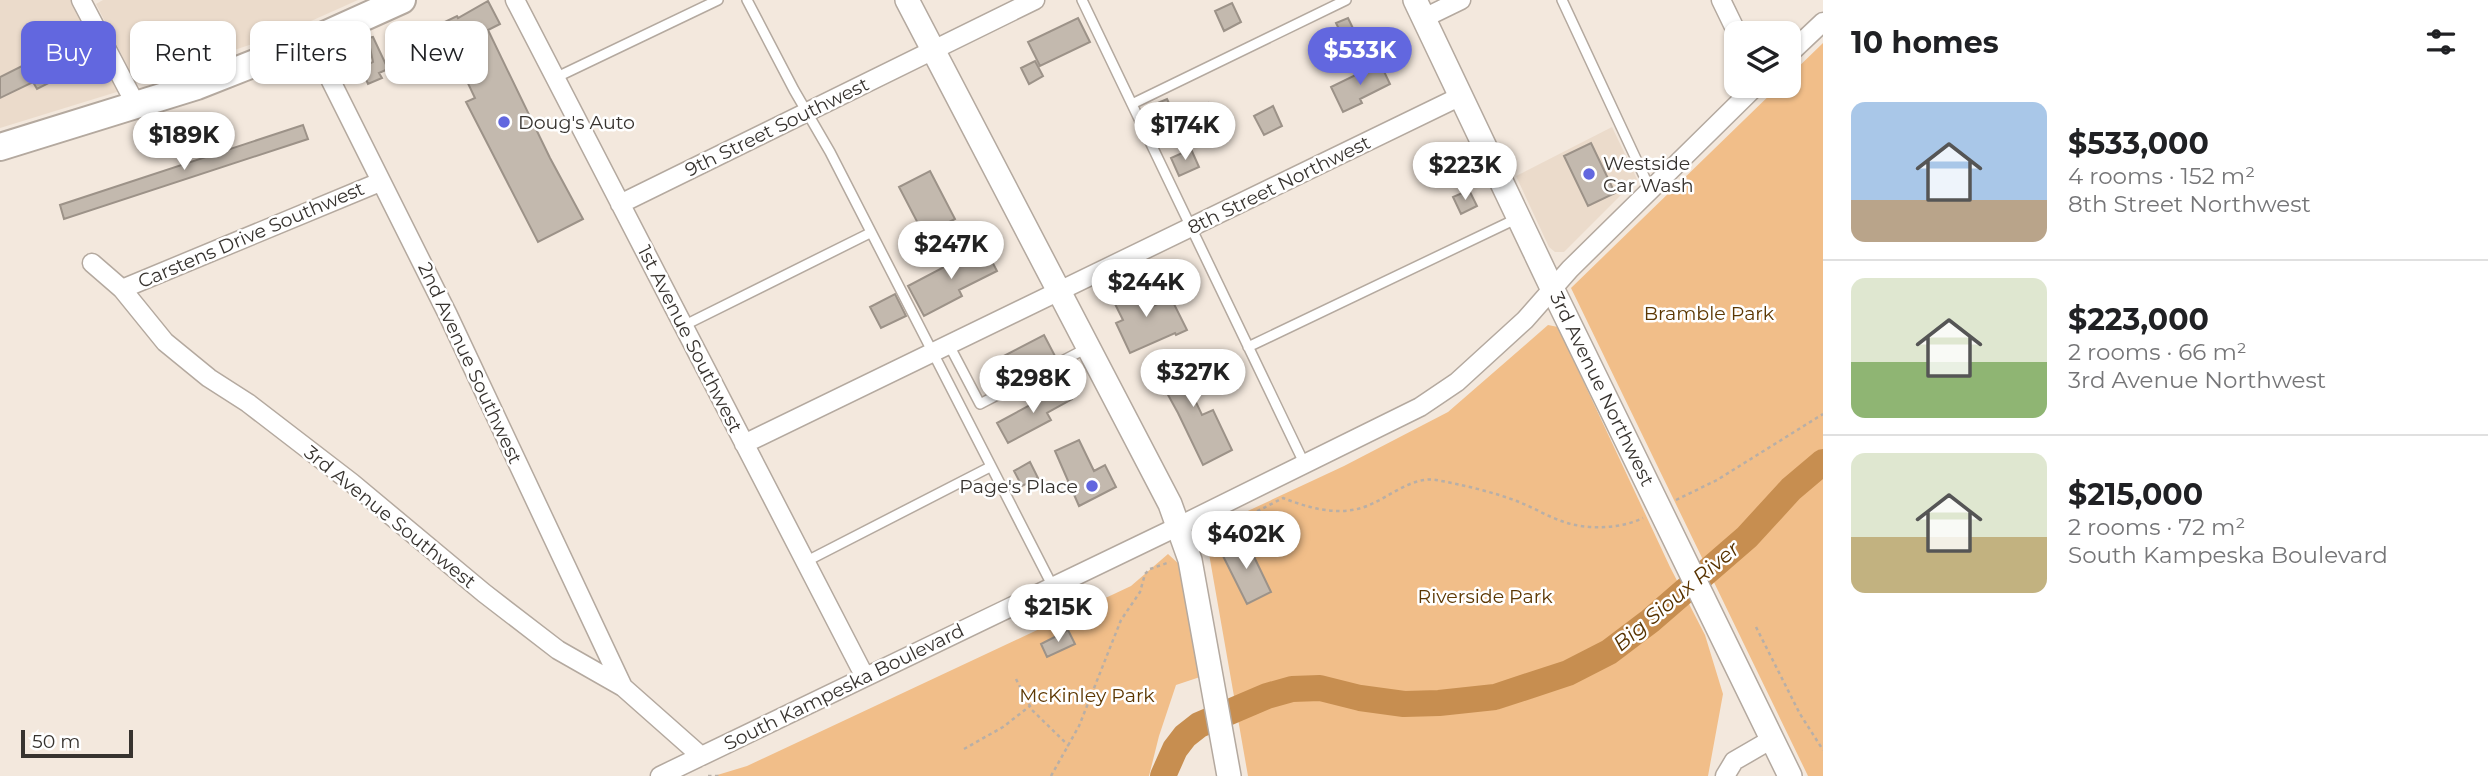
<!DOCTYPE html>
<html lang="en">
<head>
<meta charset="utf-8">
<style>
  :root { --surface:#fff; --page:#f2f2f2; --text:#202124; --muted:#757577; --line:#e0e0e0; --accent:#6267df }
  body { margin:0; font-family:Montserrat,sans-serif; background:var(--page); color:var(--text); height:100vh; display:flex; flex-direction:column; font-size:26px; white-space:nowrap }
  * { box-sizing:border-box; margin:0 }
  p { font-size:23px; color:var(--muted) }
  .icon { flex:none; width:38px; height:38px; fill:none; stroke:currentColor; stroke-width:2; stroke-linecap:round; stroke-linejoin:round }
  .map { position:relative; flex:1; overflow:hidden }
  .panel { display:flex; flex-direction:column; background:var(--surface); width:665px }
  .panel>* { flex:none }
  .hud { position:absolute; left:21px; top:21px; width:665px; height:63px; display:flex; gap:14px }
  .fabs { position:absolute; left:1724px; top:21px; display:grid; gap:14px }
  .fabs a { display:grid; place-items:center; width:77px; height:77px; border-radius:14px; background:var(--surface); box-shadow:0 2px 5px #0004; font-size:35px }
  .scale { position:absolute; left:21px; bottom:18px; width:112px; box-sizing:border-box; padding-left:7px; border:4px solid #37332f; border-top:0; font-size:19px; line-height:24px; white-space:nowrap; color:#37332f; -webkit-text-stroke:5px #fff; paint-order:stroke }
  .price { position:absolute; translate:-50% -60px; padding:0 16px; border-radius:24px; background:#fff; color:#222; font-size:23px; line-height:46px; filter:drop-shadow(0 2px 4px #0008) }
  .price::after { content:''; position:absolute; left:50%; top:42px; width:21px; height:16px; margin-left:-10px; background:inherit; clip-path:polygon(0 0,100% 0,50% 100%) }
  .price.selected { background:var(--accent); color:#fff }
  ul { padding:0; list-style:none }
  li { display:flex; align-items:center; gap:21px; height:175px; padding:0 28px }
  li+li { border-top:2px solid var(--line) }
  li span { display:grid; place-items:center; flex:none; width:196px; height:140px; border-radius:14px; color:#555 }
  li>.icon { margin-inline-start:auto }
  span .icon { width:84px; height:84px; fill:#fffc; stroke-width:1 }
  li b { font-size:30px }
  h2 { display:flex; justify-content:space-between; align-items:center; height:84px; padding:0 28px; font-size:30px }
  .chip { padding:0 24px; border-radius:14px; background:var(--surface); box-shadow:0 2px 5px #0004; font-size:24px; line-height:63px }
  .chip.selected { background:var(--accent); color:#fff }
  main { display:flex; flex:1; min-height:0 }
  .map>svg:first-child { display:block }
  .built { fill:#ebdbcb }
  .green { fill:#f1be89 }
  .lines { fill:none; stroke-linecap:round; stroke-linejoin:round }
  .river { stroke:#c78e50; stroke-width:26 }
  .building { fill:#c3b9ae; stroke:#9c9288; stroke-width:2 }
  .service-casing { stroke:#b4a99f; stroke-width:12 }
  .minor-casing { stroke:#b4a99f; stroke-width:21 }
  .secondary-casing { stroke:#b4a99f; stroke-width:26 }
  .primary-casing { stroke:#b4a99f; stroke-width:30 }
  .path { stroke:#b8afa7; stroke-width:2.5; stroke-dasharray:3.5 3.5; stroke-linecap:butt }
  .service { stroke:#fff; stroke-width:9 }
  .minor { stroke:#fff; stroke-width:18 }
  .secondary { stroke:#fff; stroke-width:23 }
  .primary { stroke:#fff; stroke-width:26 }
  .poi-dot { fill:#6267df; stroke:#fff; stroke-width:2.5 }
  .labels { text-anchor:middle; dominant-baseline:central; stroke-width:5; stroke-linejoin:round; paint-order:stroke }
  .poi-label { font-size:19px; fill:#37332f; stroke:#fff; text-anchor:start }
  .street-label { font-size:19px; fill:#37332f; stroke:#fff }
  .park-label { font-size:19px; fill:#5c3702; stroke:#fff }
  .water-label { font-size:21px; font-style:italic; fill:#583300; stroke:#fff }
</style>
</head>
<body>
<main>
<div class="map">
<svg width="1823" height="776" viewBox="0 0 1823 776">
  <rect width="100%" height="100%" fill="#f3e8dd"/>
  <path class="built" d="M0,0H72L120,91L0,128Z
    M103,0H358L282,34L136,83L96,4Z
    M1612,127L1637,179L1564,252H1555L1549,247L1516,176Z"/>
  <path class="green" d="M1823,43V776H1808L1571,288L1779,86H1788L1789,76Z
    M1548,325L1558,327L1670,567L1705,635L1723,694L1708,776H1248L1205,531L1344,466L1448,412Z
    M1168,554L1181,566L1200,677L1176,685L1159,736L1149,776H714L747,766L1131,586Z"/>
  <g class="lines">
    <path class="river" d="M1163,776L1175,749L1185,736L1199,725L1267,696L1292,689L1320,688L1360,698L1404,704L1439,703L1495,697L1568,673L1609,652L1650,621L1747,537L1791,489L1823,462"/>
  </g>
  <path class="building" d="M488,1L500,24L488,30L550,158L583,219L538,242L466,102L475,98L464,75L484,65L471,39L438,55L426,31L457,16L458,18Z
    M1232,3L1241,22L1224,31L1215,11Z
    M1078,18L1090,42L1040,66L1028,42Z
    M1348,18L1362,47L1322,66L1313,46L1341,33L1336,23Z
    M373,37L388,69L379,73L382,78L368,84L361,68L373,62L368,38Z
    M71,45L82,66L37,89L33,82L0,98V77L22,66L24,69Z
    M1035,61L1043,76L1029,84L1021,68Z
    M1380,63L1390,84L1360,99L1362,103L1343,112L1331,87Z
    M1167,99L1175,116L1156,124L1148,107Z
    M1208,103L1215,119L1201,125L1194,109Z
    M1273,106L1282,126L1264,135L1254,116Z
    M303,125L308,139L64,219L60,205Z
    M1591,143L1615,193L1588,206L1564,156Z
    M1191,149L1199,167L1179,176L1171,158Z
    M930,171L955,219L924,235L899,187Z
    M1469,190L1477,206L1461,214L1453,197Z
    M984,246L997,271L959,290L962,296L924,316L908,286Z
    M1190,267L1198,283L1179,293L1171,276Z
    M1140,285L1151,307L1171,298L1187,330L1176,335L1175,333L1130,353L1116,323L1123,320L1112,298Z
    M895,294L906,316L881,328L870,307Z
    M1044,335L1055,356L1009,379L998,359Z
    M1196,351L1207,370L1186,381L1202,415L1213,410L1232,450L1203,465L1178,413L1167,393L1164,394L1153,376Z
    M1065,386L1072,399L1047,413L1051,420L1008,443L997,423Z
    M1079,440L1094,471L1105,465L1116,487L1079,506L1055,451Z
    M1030,462L1038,478L1022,486L1014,471Z
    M1245,538L1271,592L1247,604L1220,550Z
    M1068,630L1075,644L1047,657L1041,644Z"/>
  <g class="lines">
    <defs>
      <path id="service" d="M747,0L794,90L830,152L1053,587
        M1082,0L1305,465
        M1562,0L1650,189
        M555,78L718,0
        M1132,104L1346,0
        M683,326L870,233
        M949,345L980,404L1087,348
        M1248,347L1518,218
        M805,562L990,467"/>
      <path id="minor" d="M81,0L136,105
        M515,0L865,677
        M1721,0L1737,33
        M1424,18L1461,0
        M311,41L448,315L623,687
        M1788,55L1823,22
        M620,204L1035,0
        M92,263L122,289L165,342L209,378L248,403L352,483L484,593L558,650L623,687L701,756
        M122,289L380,182
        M744,444L1461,96
        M660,776L1179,526L1420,407L1457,382L1525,320L1570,269L1756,86
        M1725,776L1734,761L1772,739"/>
      <path id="secondary" d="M907,0L1170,504L1190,560L1229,776
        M1415,0L1552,288L1790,776"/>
      <path id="primary" d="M0,147L197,86L311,41L402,0"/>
    </defs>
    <use href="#service" class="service-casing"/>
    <use href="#minor" class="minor-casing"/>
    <use href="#secondary" class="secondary-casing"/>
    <use href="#primary" class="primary-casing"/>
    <path class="path" d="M1676,500L1717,480L1823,414
      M1201,540L1283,498C1309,508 1339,517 1367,506C1388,498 1412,476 1436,480C1460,484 1497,493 1519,502C1534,508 1549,517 1564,522C1588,530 1620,529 1643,518
      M1756,627L1800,714L1823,750
      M1016,679L1032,710L1069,746
      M964,749L1003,727L1030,706
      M708,776H720
      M1051,776L1079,726L1121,620L1140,592L1145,574L1150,569L1170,562"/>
    <use href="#service" class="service"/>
    <use href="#minor" class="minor"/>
    <use href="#secondary" class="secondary"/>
    <use href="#primary" class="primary"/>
  </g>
  <g class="poi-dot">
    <circle cx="504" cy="122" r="7"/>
    <circle cx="1589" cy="174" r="7"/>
    <circle cx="1092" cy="486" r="7"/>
  </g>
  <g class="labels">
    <g class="poi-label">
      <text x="518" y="122">Doug's Auto</text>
      <text x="1603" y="163">Westside<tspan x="1603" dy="22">Car Wash</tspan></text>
      <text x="1078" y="486" text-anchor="end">Page's Place</text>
    </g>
    <g class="street-label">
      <text transform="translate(777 127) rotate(-26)">9th Street Southwest</text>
      <text transform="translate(1279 185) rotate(-26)">8th Street Northwest</text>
      <text transform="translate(251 235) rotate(-23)">Carstens Drive Southwest</text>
      <text transform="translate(690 339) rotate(63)">1st Avenue Southwest</text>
      <text transform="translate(470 363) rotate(65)">2nd Avenue Southwest</text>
      <text transform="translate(1602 389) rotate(64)">3rd Avenue Northwest</text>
      <text transform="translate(390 517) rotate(39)">3rd Avenue Southwest</text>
      <text transform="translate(844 687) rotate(-26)">South Kampeska Boulevard</text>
    </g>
    <g class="park-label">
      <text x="1709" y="313">Bramble Park</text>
      <text x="1485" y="596">Riverside Park</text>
      <text x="1087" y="695">McKinley Park</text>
    </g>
    <g class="water-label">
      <text transform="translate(1676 596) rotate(-40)">Big Sioux River</text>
    </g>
  </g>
</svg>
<div class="fabs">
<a><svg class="icon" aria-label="layers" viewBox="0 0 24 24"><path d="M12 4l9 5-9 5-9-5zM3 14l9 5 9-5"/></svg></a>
</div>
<div class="scale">50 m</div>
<b class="price selected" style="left:1360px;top:87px">$533K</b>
<b class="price" style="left:1185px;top:162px">$174K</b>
<b class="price" style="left:184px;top:172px">$189K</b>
<b class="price" style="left:1465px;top:202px">$223K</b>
<b class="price" style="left:951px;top:281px">$247K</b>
<b class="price" style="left:1146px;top:319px">$244K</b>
<b class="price" style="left:1193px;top:409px">$327K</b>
<b class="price" style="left:1033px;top:415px">$298K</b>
<b class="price" style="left:1246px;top:571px">$402K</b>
<b class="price" style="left:1058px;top:644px">$215K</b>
<div class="hud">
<a class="chip selected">Buy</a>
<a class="chip">Rent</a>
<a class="chip">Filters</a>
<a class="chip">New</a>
</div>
</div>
<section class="panel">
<h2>10 homes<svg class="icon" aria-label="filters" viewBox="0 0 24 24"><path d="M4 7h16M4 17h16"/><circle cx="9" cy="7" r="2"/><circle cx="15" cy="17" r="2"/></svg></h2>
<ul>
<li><span style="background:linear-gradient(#a9c7e8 70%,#b9a48a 0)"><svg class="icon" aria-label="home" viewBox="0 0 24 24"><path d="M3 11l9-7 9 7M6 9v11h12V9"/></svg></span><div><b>$533,000</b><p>4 rooms · 152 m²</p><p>8th Street Northwest</p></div></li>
<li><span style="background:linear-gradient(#dfe7d0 60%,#8fb573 0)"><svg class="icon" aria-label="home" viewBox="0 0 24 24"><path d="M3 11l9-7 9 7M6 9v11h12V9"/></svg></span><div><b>$223,000</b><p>2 rooms · 66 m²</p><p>3rd Avenue Northwest</p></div></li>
<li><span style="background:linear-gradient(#dfe7d0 60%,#c2b280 0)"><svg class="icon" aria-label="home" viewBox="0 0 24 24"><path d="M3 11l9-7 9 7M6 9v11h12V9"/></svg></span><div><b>$215,000</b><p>2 rooms · 72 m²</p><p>South Kampeska Boulevard</p></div></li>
</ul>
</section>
</main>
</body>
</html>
